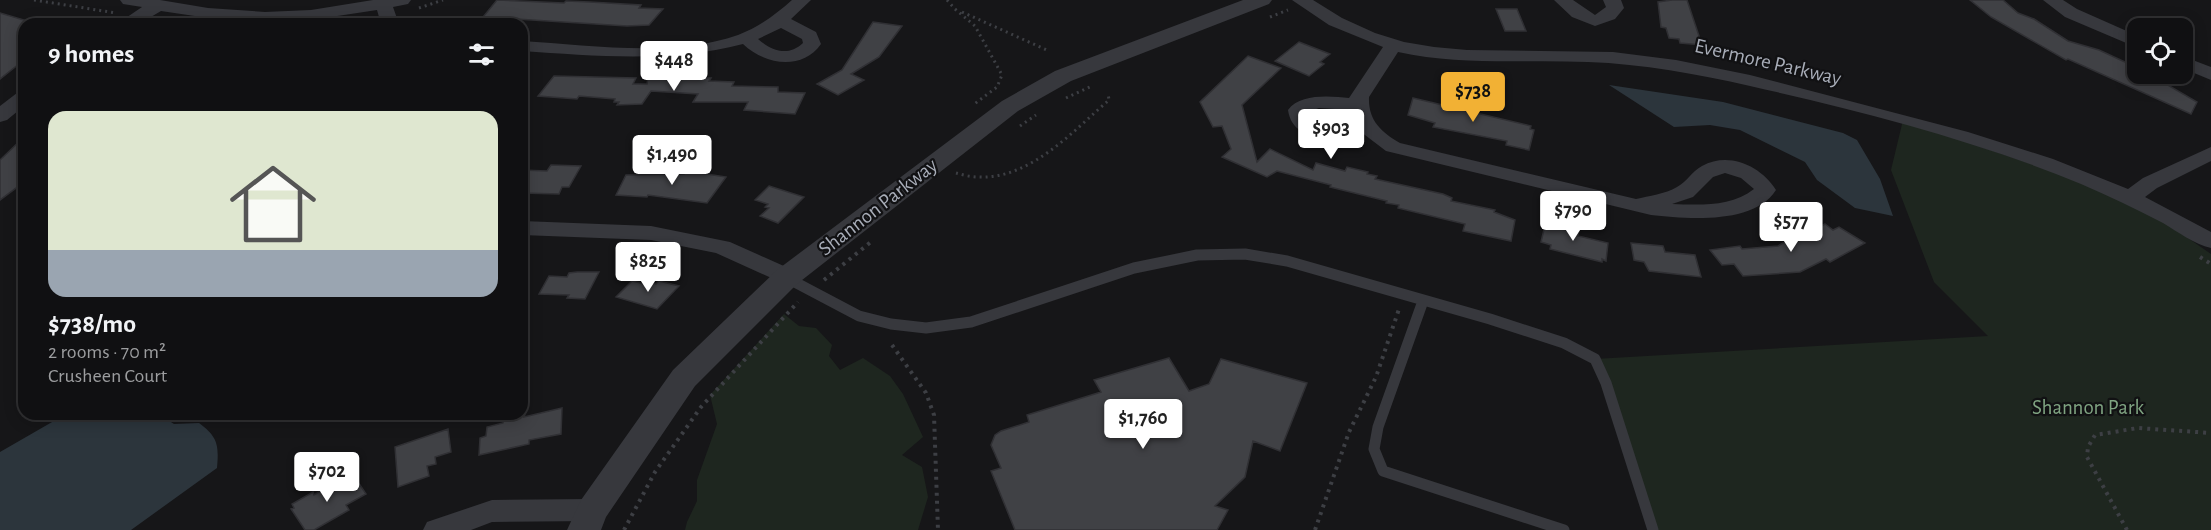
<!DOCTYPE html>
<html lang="en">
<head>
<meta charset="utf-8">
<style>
  :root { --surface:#101012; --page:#19191b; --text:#f1f3f6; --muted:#9c9d9f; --line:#303032; --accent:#f2b134 }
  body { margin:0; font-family:"Alegreya Sans",sans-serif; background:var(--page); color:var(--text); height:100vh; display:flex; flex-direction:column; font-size:22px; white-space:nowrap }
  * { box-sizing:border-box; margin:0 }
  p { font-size:20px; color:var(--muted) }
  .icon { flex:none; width:33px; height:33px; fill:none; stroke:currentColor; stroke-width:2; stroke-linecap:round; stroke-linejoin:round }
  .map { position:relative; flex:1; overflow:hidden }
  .details { position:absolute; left:18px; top:18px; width:510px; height:402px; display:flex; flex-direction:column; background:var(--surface); border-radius:18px; box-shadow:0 3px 15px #0003,0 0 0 2px var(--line) }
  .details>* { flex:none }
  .fabs { position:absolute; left:2127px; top:18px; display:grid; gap:12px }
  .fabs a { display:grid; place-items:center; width:66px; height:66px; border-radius:12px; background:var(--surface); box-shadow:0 3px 15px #0003,0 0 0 2px var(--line); font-size:30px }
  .price { position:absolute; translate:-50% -51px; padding:0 14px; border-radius:6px; background:#fff; color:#222; font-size:20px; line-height:39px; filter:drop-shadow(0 2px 3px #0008) }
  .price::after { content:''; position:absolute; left:50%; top:36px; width:18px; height:14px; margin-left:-9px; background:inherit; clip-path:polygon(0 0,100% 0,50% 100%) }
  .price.active { background:var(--accent); color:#111 }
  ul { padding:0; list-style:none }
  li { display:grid; align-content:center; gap:12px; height:318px; padding:0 30px }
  li span { display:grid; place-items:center; height:186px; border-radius:18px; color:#555 }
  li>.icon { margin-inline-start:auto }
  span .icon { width:108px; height:108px; fill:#fffc; stroke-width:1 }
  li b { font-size:26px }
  h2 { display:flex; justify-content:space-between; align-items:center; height:72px; padding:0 30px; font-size:26px }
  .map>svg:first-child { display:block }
  .green { fill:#1e261f }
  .water { fill:#2c353c }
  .building { fill:#404145; stroke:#303034; stroke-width:1.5 }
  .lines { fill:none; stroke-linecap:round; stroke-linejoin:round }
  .path-far1 { stroke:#3d3f44; stroke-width:3; stroke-dasharray:2 4; stroke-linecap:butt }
  .path { stroke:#3d3f44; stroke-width:4; stroke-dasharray:3 5; stroke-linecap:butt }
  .service { stroke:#37383d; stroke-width:11 }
  .minor { fill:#37383d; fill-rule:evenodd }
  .tertiary { fill:#37383d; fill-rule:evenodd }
  .labels { text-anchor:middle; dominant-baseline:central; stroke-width:4.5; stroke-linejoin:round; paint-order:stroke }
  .street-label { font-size:21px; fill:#a8adb8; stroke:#111113 }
  .park-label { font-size:21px; fill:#7fa381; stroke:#111113 }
</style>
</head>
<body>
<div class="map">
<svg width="2211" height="530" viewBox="0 0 2211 530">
  <rect width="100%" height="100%" fill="#161618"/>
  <path class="green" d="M1903,120L2130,198L2211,254V530H1653L1595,359L1988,336L1934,282L1891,170Z
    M784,314L799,326L816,328L832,345L829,356L840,370L863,358L890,376L903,394L923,437L902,455L922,467L928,497L918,530H685L687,522L697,501V480L717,424L710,395Z"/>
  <path class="water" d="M1609,85L1723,102L1843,133L1857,140L1880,179L1893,216L1855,208L1817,180L1805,162L1740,130L1710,125L1674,127Z
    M66,414H163V417L174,424L199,423C218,437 219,445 217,468L131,530H0V452Z"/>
  <path class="building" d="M497,0L564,3L566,1L590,2L641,5L639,8L663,9L649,25L627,26L483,17Z
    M1672,0H1687L1702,45L1680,43L1679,39L1669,38L1666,28L1661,27L1658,2Z
    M1970,0H2003L2018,13L2034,19L2068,41L2099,50L2138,68V74H2149L2197,102L2191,114L2068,59L2066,60L1991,17Z
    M1496,9H1517L1526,31H1505Z
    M0,13L24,20V60L0,79Z
    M873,22L902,26L879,57L851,74L864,80L838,95L817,84L842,70Z
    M1299,42L1330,54L1320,62L1324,64L1309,76L1275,61Z
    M1248,56L1281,68L1242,105L1257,162L1270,149L1313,170L1316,163L1345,171L1347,167L1368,172L1367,174L1377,176L1375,179L1443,194L1452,198L1451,201L1495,210L1494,212L1515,220L1511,241L1463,231L1465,224L1398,208L1399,205L1386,203L1387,201L1330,187L1331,185L1277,171L1267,177L1222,157L1231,149L1222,126L1213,127L1200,102Z
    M554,76L636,78L633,84H647L648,77L711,78L709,81L734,82L732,86L778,87V92L805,93L795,114L744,110L748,102H693L698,94L651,91L642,104L617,105L619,102H614L615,99L579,96L577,99L538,96Z
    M1413,98L1531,126L1530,129L1534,130L1529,150L1506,145L1507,141L1433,127L1435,123L1408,115Z
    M24,137V182L0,200V160Z
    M551,165L581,166L569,187H562L559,194L522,193V170L547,171Z
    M687,171L726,177L707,203L648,195L647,197L616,195L626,175L684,174Z
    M769,186L804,197L778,223L760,216L769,208L765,207L768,204L755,200Z
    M1546,221L1579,228L1578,236L1608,243L1606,261L1602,259V262L1550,249L1551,245L1541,242Z
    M1825,224L1833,230L1839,227L1865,243L1830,262L1826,259L1800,272L1743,276L1734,264L1722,265L1710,250L1740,246L1742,249L1778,246L1806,229L1810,232Z
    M1631,243L1663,246L1665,252L1695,255L1701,277L1649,271L1644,262L1634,260Z
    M599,272L585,299L567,298L569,295L539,294L549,276L567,277L569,273L577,272Z
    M632,281L644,284L646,281L656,284L659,281L679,286L657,309L616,297Z
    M1169,358L1189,391L1209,384L1221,359L1307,383L1280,451L1253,441L1245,477L1215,506L1228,510L1217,530H1015L991,471L1001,468L991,445L995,435L1001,431L1029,422L1027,415L1101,392L1094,380Z
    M562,408L561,434L529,440V444L479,455L480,438L486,436L487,427L503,423L504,419L525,414L524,417Z
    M448,429L451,452L435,457L436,464L427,466L429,476L398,487L395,447Z
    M352,473L366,494L346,505L349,510L314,530H305L291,509L294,508L292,504L313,492L314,495Z"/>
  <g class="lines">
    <path class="path-far1" d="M34,0L116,13
      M947,0L955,9
      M419,8L443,0
      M955,9L975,26L1002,75L997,87L973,105
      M962,12L1049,51
      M1270,17L1288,10
      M1066,98L1092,86
      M1020,126L1036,115
      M956,173C963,175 971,177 979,177C1031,179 1073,131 1109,100L1108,93"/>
    <path class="path" d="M2200,257L2211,264
      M824,280L872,241
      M892,345L926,393L934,415L938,530
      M624,530L655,472L701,407L798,302
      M1315,530L1349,432L1376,377L1399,309
      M2127,530L2087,457L2088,447L2095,435L2138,428L2211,433"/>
    <path class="service" d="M787,278L859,316L891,324L926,328L971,322L1134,268L1197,255L1245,254L1287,261L1490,319L1564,343L1595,359L1606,383L1653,530
      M1423,301L1378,427L1374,449L1383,471L1564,530"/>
    <path class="minor" d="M120,0H160L208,8L265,12L311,10L373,0H411L408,4L393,7L399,24H381L377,10L311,20L265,22L208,18L161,11L139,24H117L142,7L123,4Z
      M792,0H811L791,19L816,32L821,44C802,71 765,65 743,44C670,63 597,56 522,51V41C589,45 673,58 738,35C759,27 775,15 792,0ZM781,28L802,39L803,43C788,57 772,51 758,39Z
      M1292,0H1313L1342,18L1375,33L1404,42L1434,47L1467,50L1613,52L1676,60L1750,75L1968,132L2053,159L2128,189L2143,178L2211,147V161L2157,188L2145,197L2211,232V248C2194,244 2178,232 2163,223C2136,209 2109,196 2081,184C1975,140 1861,111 1750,86C1697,74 1643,64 1588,62C1525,59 1461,66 1398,52L1369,97C1368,120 1381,132 1400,143L1636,199C1649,196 1665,194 1677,187C1687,182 1692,171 1702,166C1729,151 1761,166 1776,190C1754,225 1687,219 1651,215L1386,151L1361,132C1336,136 1293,145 1288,110C1300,93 1331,96 1349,98L1383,47L1329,25ZM1319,108L1350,110L1354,121L1325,124L1312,122L1308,112ZM1725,173L1741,178L1754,189C1731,207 1700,205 1672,204L1693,197L1713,177Z
      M1554,0H1573L1595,15L1606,7L1603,0H1621L1624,8L1615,19L1595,26L1572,17Z
      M2043,0H2063L2077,9L2138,36V48L2065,17Z
      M2182,56L2211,67V80L2182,68Z
      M24,91V106L7,120L0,122V106L17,93Z
      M522,221L651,226L730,242L795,271L798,277L795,283L787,285L716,253L651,240L522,235Z
      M593,499L603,502L607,510L603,518L593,521L492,522L471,530H423L427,522L492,500Z"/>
    <path class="tertiary" d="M1243,0H1272L1269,4L1071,81L1018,111L797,284L695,386L606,517L601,530H567L581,500L673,370L777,270L1002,101L1055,71Z"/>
  </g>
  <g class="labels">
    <g class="street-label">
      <text transform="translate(1768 62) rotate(13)">Evermore Parkway</text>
      <text transform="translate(878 207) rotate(-38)">Shannon Parkway</text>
    </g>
    <g class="park-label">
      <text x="2088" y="407">Shannon Park</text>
    </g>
  </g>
</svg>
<div class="fabs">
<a><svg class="icon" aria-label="locate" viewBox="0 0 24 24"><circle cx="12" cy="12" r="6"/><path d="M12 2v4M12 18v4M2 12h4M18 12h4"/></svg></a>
</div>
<b class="price" style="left:674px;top:92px">$448</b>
<b class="price active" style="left:1473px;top:123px">$738</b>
<b class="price" style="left:1331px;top:160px">$903</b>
<b class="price" style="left:672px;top:186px">$1,490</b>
<b class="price" style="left:1573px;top:242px">$790</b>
<b class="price" style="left:1791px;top:253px">$577</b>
<b class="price" style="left:648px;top:293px">$825</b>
<b class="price" style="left:1143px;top:450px">$1,760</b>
<b class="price" style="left:327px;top:503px">$702</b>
<section class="details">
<h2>9 homes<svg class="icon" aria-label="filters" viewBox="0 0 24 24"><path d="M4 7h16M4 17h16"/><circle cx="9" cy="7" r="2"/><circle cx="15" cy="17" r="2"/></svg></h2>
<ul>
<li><span style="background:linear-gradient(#dfe7d0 75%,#9aa5b1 0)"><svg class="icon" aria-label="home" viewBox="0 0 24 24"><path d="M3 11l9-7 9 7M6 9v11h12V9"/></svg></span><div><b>$738/mo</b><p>2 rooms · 70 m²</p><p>Crusheen Court</p></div></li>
</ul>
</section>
</div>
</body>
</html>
